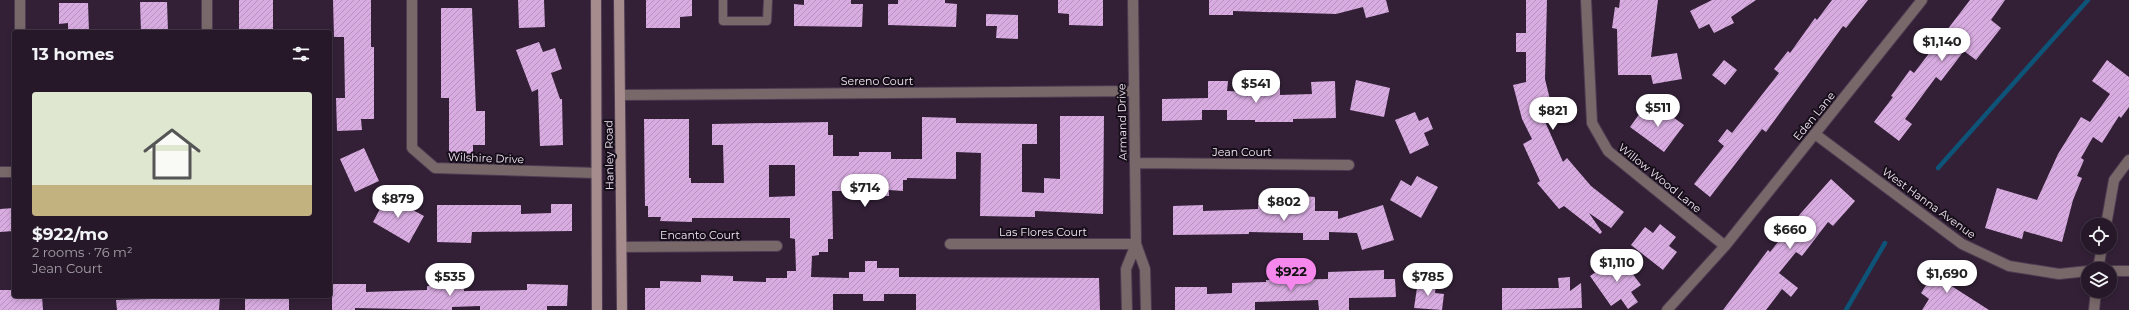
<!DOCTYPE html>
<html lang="en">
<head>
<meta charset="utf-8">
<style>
  :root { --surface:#261829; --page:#322535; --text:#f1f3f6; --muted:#a4a0a8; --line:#423746; --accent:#f688ed }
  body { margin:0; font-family:Montserrat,sans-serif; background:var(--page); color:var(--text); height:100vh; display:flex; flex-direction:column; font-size:15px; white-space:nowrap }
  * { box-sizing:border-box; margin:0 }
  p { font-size:13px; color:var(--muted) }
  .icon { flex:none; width:22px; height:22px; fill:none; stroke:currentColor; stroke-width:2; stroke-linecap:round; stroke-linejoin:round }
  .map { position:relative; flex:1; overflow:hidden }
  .drawer { position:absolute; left:12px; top:30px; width:320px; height:268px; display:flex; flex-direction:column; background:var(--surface); border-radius:4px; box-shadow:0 2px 6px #0003,0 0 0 1px var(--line) }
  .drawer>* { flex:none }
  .controls { position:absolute; left:2081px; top:218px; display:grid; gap:8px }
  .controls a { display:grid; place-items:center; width:36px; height:36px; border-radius:50%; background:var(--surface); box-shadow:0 2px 6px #0003,0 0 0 1px var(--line); font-size:20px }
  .price { position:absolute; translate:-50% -34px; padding:0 9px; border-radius:14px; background:#fff; color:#222; font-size:13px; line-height:26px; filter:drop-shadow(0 1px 2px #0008) }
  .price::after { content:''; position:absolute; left:50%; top:24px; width:12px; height:9px; margin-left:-6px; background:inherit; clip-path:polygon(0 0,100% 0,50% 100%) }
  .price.active { background:var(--accent); color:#111 }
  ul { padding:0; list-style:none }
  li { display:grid; align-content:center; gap:8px; height:212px; padding:0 20px }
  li+li { border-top:1px solid var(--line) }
  li span { display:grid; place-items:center; height:124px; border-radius:4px; color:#555 }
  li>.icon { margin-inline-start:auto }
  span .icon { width:72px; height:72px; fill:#fffc; stroke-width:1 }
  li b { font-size:17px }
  h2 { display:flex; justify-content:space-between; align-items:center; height:48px; padding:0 20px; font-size:17px }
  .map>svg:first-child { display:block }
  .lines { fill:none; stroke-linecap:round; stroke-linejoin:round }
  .stream { stroke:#0d5478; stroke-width:4.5 }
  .building { fill:url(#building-hatch); fill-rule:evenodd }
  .service-casing { stroke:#4e3c52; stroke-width:10 }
  .minor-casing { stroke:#4e3c52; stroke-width:12 }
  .secondary-casing { stroke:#4e3c52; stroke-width:12 }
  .service { stroke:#796869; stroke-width:8 }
  .minor { stroke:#796869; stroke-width:10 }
  .secondary { stroke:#a78c8d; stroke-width:10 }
  .labels { text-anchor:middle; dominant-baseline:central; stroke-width:4; stroke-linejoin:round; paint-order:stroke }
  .street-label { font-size:11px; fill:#f5e8f7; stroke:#160e18 }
</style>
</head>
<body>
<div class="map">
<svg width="2129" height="310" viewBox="0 0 2129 310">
  <defs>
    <pattern id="building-hatch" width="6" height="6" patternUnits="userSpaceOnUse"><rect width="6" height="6" fill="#d8abe1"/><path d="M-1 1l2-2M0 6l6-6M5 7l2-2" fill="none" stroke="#b492bb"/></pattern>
  </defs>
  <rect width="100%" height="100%" fill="#332037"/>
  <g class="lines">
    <path class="stream" d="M1938,168L2088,0
      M1846,310L1885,243"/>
  </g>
  <path class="building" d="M239,0H273V30H239Z
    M333,0H371V47H374V119H361L362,130L337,131L336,98H345L344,37H334Z
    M518,0H544L545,27L519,28Z
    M646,0H692V16L680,17V28H646Z
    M804,0H851V4H863L862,27L794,26V4L804,5Z
    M898,0H945V3L957,4L956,27L888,25V4H898Z
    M1058,0H1103V26L1069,25V14L1058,13Z
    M1209,0H1386L1389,12L1366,18L1363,7L1336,14L1233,11V15H1209Z
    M1526,0H1547L1545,79L1553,112L1542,115L1563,162L1567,158L1591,186L1624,212L1611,228L1589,213L1602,232L1600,234L1564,206L1559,209L1537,183L1540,181L1523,144L1532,139L1522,119L1513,85L1526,82V52H1516V33H1526Z
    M1620,0H1658L1651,57L1677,53L1682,79L1653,84L1651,75H1618L1617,29L1612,28L1615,7L1619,8Z
    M1712,0H1756L1731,17L1734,23L1714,33L1709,24L1699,29L1690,11Z
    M1832,0H1868L1846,28L1843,26L1766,132L1762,129L1710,197L1694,184L1724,146L1718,141L1727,129L1732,133L1779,73L1774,69L1788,51L1790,53L1815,18L1817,20Z
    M1970,0H2005L1991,20L2001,28L1976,60L1964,51L1941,81L1936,77L1905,119L1912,124L1899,141L1874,122L1893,97L1891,96L1910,70L1914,73Z
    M140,2H167L168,32H141Z
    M59,3H88L89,32H68V23L59,24Z
    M441,8H472L476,111H485V145H473V157H449V98H441Z
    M986,14L1018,15V39L996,38L997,26H986Z
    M539,42L543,52L555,48L562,69L551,73L560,99H562L563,145L540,146L538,89L532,92L516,50Z
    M1724,60L1737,70L1725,85L1712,75Z
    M2107,60L2129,77V107L2121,118L2119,116L2102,143L2093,137L2081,158L2084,160L2077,176L2082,178L2073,200L2062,242L2024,231L2022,239L1985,228L1997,188L2037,200L2058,154L2081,117L2090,122L2110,94L2092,81Z
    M1356,80L1390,88L1384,117L1350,110Z
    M1208,81H1228L1227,91L1255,92V86H1280V95L1312,94L1311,82L1335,81L1336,118L1293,119V122H1255V120H1227V110H1202V120L1162,121V99L1208,98Z
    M1656,105L1684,125L1664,152L1630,127L1643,109L1659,121Z
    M1415,112L1419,121L1428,117L1433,129L1424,133L1429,145L1410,154L1395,120Z
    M1060,116H1104L1103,214L1035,211V217L980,216L981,153L956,152V179L907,178V180H903V191L889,190V196H861V191H832L833,239H828V252H819V255L812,256L811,277L849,278V272H865V261H877V268H899V277L1099,278L1100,310H916V294H884V301H863V294H833V310H645V288H660V281L701,282V275L733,276V281L766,282V278H787V271H796L795,239L790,238V218H692V222L660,221L661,217H648V206H645L644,119H689V178H691V183H724L723,145H712V124L828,122V135H833V156H859V152H891V159H922V117L956,118V123L1037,124V144H1022V192L1044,193V178L1060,179ZM769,165H795V196L769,197Z
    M364,148L379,181L355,192L340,159Z
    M1417,176L1438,187L1421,218L1390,200L1401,180L1411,186Z
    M1831,179L1855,201L1833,226L1828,222L1802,256L1796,252L1779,273L1798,288L1791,297L1782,289L1766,310H1723L1768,250L1770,252L1801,213Z
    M387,196L424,216L409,243L373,222Z
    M1302,196L1315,197V211H1338V219L1383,205L1394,240L1362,250L1357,233L1329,232V240H1303V233L1249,232V234L1173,235V206L1203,205V211L1258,209V203L1303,204Z
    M551,204H572V231L472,232L471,243L437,242V205H521V214L551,213Z
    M14,208V231L0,232V209Z
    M1660,224L1676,237L1669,246L1677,252L1663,270L1631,245L1645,227L1653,233Z
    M1619,256L1641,285L1631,292L1638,302L1628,309L1621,299L1611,306L1590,276Z
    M1940,264L1957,275L1950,285L1989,310H1922L1929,299L1921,293Z
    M1384,270V279H1395L1396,297L1349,298V310H1319L1318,300L1255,302V310H1175V287H1207V294L1232,293V283L1266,282V280L1328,279V272Z
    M463,274L464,291L527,290V284L568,285L567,306H547V310H480V306L452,307V310L355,308V310H332V284H366V292L427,290V286H439V275Z
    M1570,277V291L1581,283L1582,308L1502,310V288H1559L1558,278Z
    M1418,281L1436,284L1435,293L1444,294L1442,310L1414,308Z
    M0,290H14V296H42L43,310H0Z
    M151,296H220L219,310H117L116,300L151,299Z
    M245,296H289V310H245Z"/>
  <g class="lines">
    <defs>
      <path id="service" d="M723,0V21H767L768,0"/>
      <path id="minor" d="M412,0V148L435,168L596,173
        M1133,0L1136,244L1145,269L1146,310
        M1586,0L1592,123L1608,151L1725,246
        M20,32V0
        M207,32V0
        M620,95L1134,91
        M1815,134L1962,244L2009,266L2059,274L2088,271
        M1135,163L1349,165
        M0,172H14
        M2106,225L2114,180L2129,160
        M950,244H1136
        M622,247L777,246
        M2098,269L2102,247
        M2110,271H2129
        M1127,310L1126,269L1136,244
        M1667,310L1725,246L1922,0
        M2094,310L2096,291"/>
      <path id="secondary" d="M596,0L597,310
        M619,0L622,310"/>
    </defs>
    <use href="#service" class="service-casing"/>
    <use href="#minor" class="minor-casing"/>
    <use href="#secondary" class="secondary-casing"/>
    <use href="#service" class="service"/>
    <use href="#minor" class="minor"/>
    <use href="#secondary" class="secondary"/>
  </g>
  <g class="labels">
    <g class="street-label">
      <text x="877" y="81">Sereno Court</text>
      <text transform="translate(1814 116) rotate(-51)">Eden Lane</text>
      <text transform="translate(1122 122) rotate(-91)">Armand Drive</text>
      <text x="1242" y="152">Jean Court</text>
      <text transform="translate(609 155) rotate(-91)">Hanley Road</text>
      <text transform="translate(486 158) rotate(2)">Wilshire Drive</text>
      <text transform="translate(1660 178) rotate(39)">Willow Wood Lane</text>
      <text transform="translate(1929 203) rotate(36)">West Hanna Avenue</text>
      <text x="1043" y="232">Las Flores Court</text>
      <text x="700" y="235">Encanto Court</text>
    </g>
  </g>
</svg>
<div class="controls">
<a><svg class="icon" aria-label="locate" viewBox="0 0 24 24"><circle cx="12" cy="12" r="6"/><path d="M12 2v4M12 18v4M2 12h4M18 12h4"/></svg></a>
<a><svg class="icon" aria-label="layers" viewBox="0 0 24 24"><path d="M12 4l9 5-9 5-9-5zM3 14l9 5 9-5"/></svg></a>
</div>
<b class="price" style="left:1942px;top:62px">$1,140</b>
<b class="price" style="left:1256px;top:104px">$541</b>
<b class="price" style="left:1658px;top:128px">$511</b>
<b class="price" style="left:1553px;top:131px">$821</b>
<b class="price" style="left:865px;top:208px">$714</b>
<b class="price" style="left:398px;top:219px">$879</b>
<b class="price" style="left:1284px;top:222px">$802</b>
<b class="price" style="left:1790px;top:250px">$660</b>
<b class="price" style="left:1617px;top:283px">$1,110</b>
<b class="price active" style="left:1291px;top:292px">$922</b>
<b class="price" style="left:1947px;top:294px">$1,690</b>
<b class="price" style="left:450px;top:297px">$535</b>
<b class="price" style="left:1428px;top:297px">$785</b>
<section class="drawer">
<h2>13 homes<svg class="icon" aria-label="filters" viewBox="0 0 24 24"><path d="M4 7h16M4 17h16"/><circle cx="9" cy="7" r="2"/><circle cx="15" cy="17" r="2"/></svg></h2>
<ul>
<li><span style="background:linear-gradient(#dfe7d0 75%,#c2b280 0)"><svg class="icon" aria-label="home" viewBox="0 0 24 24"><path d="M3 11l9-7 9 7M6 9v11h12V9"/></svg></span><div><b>$922/mo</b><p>2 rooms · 76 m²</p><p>Jean Court</p></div></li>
</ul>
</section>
</div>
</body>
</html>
